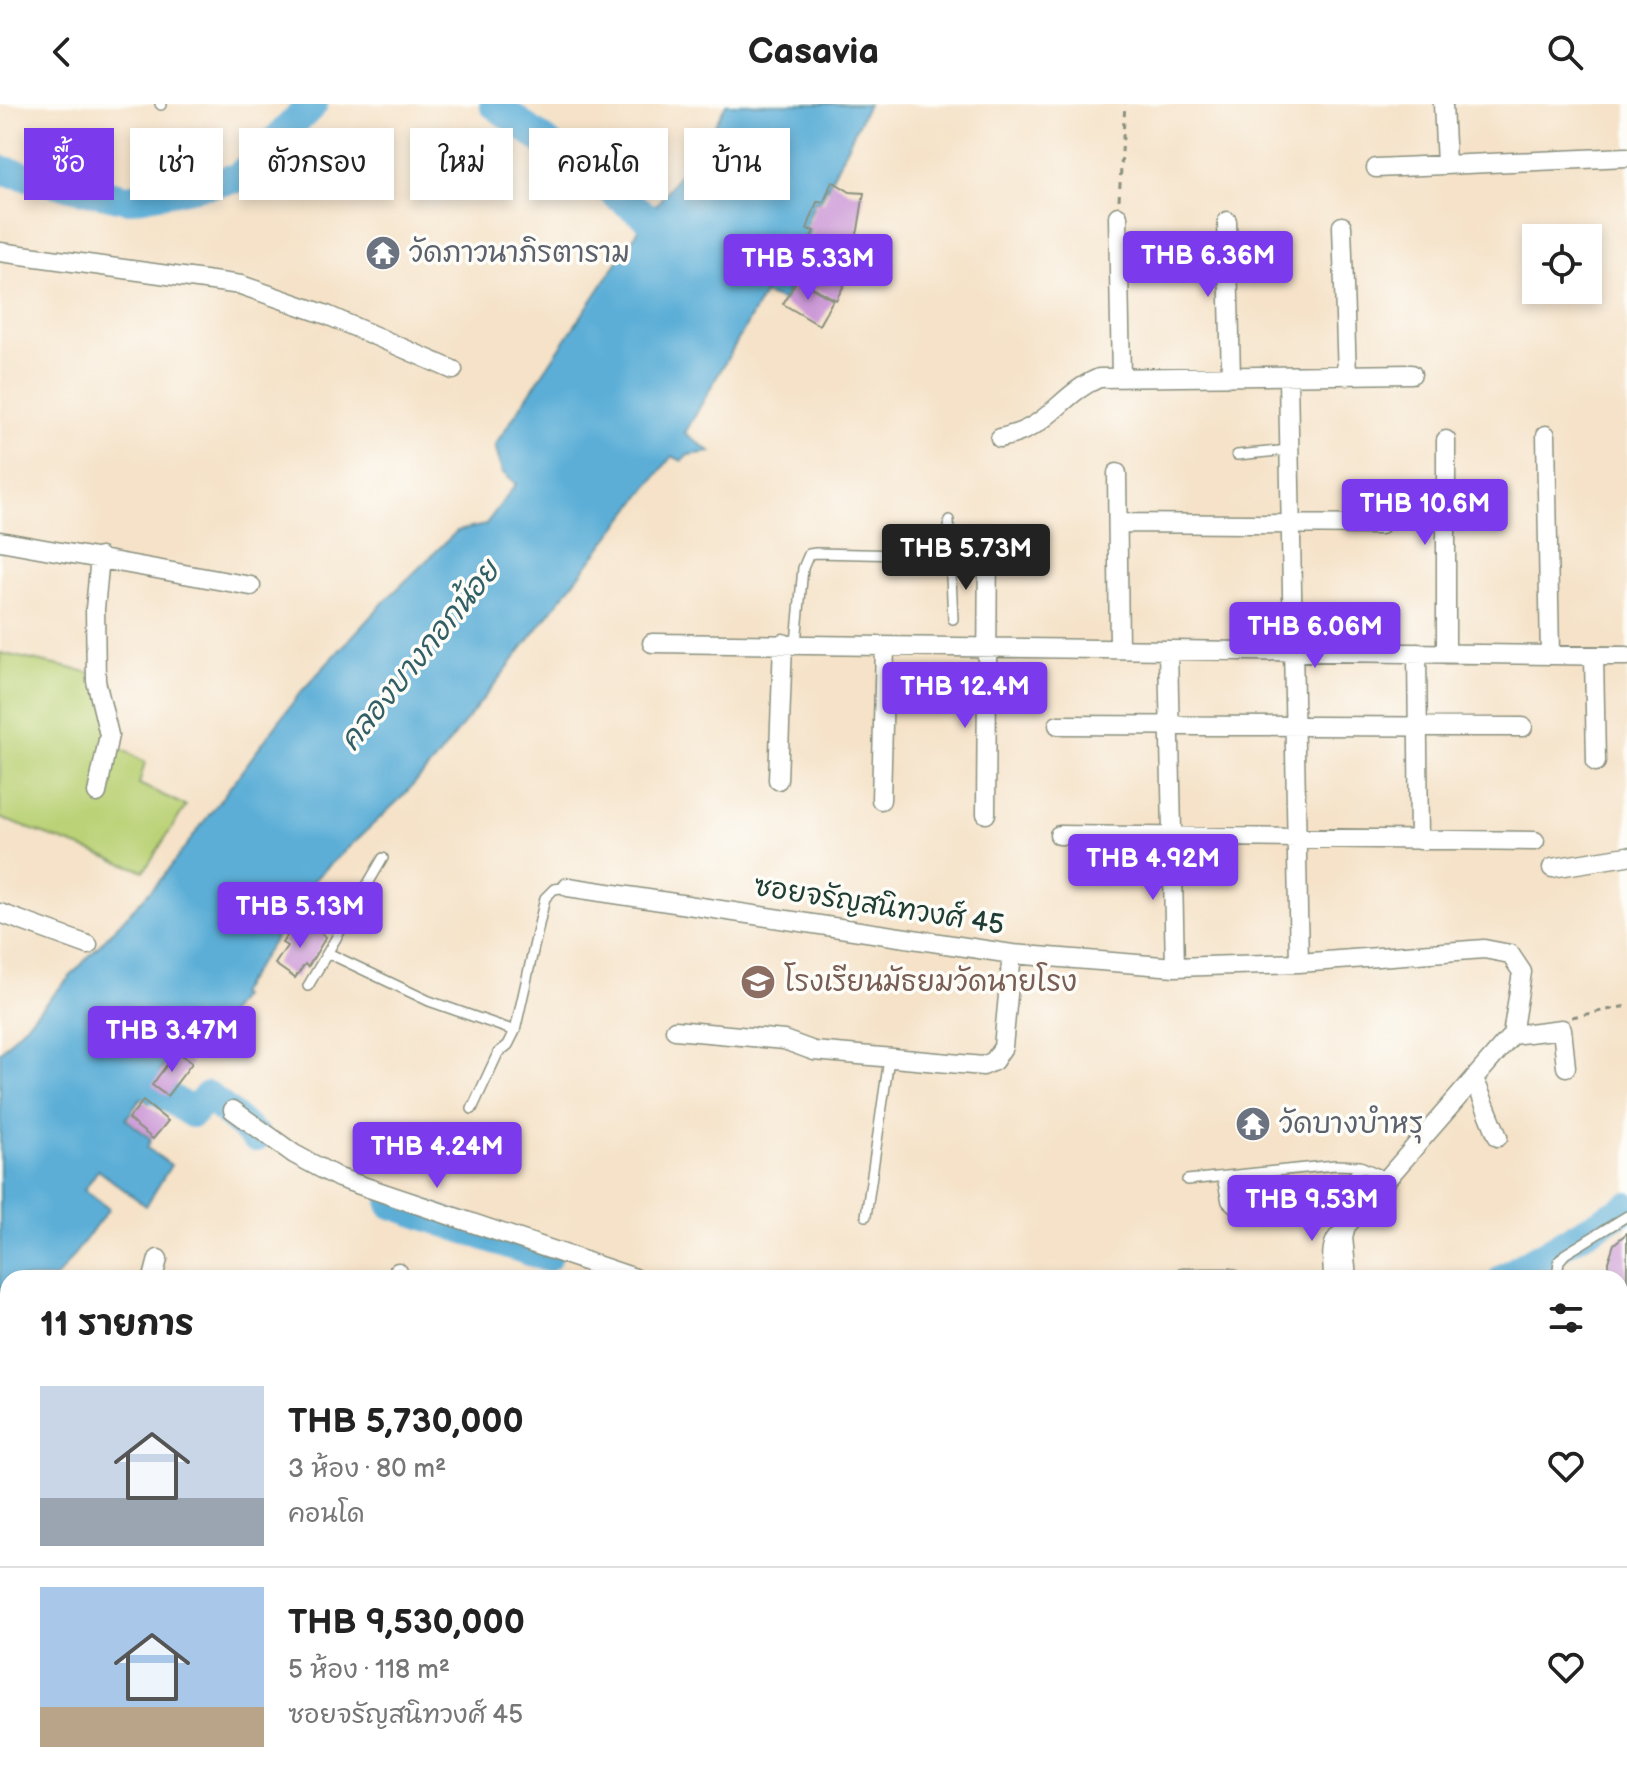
<!DOCTYPE html>
<html lang="th">
<head>
<meta charset="utf-8">
<style>
  :root { --surface:#fff; --page:#f6f6f6; --text:#222; --muted:#767676; --line:#e0e0e0; --accent:#7c3aed }
  body { margin:0; font-family:"Balsamiq Sans","Playpen Sans Thai",sans-serif; background:var(--page); color:var(--text); height:100vh; display:flex; flex-direction:column; font-size:30px; white-space:nowrap }
  * { box-sizing:border-box; margin:0 }
  p { font-size:26px; color:var(--muted) }
  .icon { flex:none; width:44px; height:44px; fill:none; stroke:currentColor; stroke-width:2; stroke-linecap:round; stroke-linejoin:round }
  .map { position:relative; flex:1; overflow:hidden }
  .panel { position:absolute; left:0px; top:1166px; width:1628px; height:514px; display:flex; flex-direction:column; background:var(--surface); border-radius:24px 24px 0 0; box-shadow:0 4px 12px #0003 }
  .panel>* { flex:none }
  .guide { position:absolute; left:24px; top:24px; width:800px; height:72px; display:flex; gap:16px }
  .buttons { position:absolute; left:1522px; top:120px; display:grid; gap:16px }
  .buttons a { display:grid; place-items:center; width:80px; height:80px; border-radius:0px; background:var(--surface); box-shadow:0 4px 12px #0003; font-size:40px }
  .price { position:absolute; translate:-50% -68px; padding:0 18px; border-radius:8px; background:var(--accent); color:#fff; font-size:26px; line-height:52px; filter:drop-shadow(0 2px 4px #0008) }
  .price::after { content:''; position:absolute; left:50%; top:48px; width:24px; height:18px; margin-left:-12px; background:inherit; clip-path:polygon(0 0,100% 0,50% 100%) }
  .price.selected { background:#222; color:#fff }
  ul { padding:0; list-style:none }
  li { display:flex; align-items:center; gap:24px; height:200px; padding:0 40px }
  li+li { border-top:2px solid var(--line) }
  li span { display:grid; place-items:center; flex:none; width:224px; height:160px; border-radius:0px; color:#555 }
  li>.icon { margin-inline-start:auto }
  span .icon { width:96px; height:96px; fill:#fffc; stroke-width:1 }
  li b { font-size:34px }
  h2 { display:flex; justify-content:space-between; align-items:center; height:96px; padding:0 40px; font-size:34px }
  .chip { padding:0 28px; border-radius:0px; background:var(--surface); box-shadow:0 4px 12px #0003; font-size:28px; line-height:72px }
  .chip.selected { background:var(--accent); color:#fff }
  header { display:flex; justify-content:space-between; align-items:center; height:104px; padding:0 40px; background:var(--surface); font-size:36px; font-weight:700 }
  .map>svg:first-child { display:block }
  .green { fill:#bbd277; stroke:#6d8856; stroke-width:2 }
  .water { fill:#5caed7; stroke:#3e7686; stroke-width:2 }
  .lines { fill:none; stroke-linecap:round; stroke-linejoin:round }
  .canal { stroke:#5caed7; stroke-width:18 }
  .river { stroke:#5caed7; stroke-width:30 }
  .building { fill:#cc9ad7 }
  .service-casing { stroke:#8a907e; stroke-width:12 }
  .minor-casing { stroke:#8a907e; stroke-width:21 }
  .path { stroke:#8a907e; stroke-width:3; stroke-dasharray:6 6; stroke-linecap:butt }
  .service { stroke:#fff; stroke-width:9 }
  .minor { stroke:#fff; stroke-width:18 }
  .labels { text-anchor:middle; dominant-baseline:central; stroke-width:7; stroke-linejoin:round; paint-order:stroke }
  .worship-label { font-size:28px; fill:#5b616d; stroke:#fdfcf7; text-anchor:start }
  .street-label { font-size:28px; fill:#1f3d34; stroke:#fdfcf7 }
  .education-label { font-size:28px; fill:#785e54; stroke:#fdfcf7; text-anchor:start }
  .water-label { font-size:30px; font-style:italic; fill:#315f65; stroke:#fdfcf7 }
</style>
</head>
<body>
<header><svg class="icon" aria-label="back" viewBox="0 0 24 24"><path d="M15 5l-7 7 7 7"/></svg>Casavia<svg class="icon" aria-label="search" viewBox="0 0 24 24"><circle cx="10" cy="10" r="6"/><path d="M15 15l6 6"/></svg></header>
<div class="map">
<svg width="1627" height="1679" viewBox="0 0 1627 1679">
  <rect width="100%" height="100%" fill="#fdfcf7"/>
  <filter id="ink" filterUnits="userSpaceOnUse"><feTurbulence type="fractalNoise" baseFrequency=".0125" numOctaves="2"/><feDisplacementMap in="SourceGraphic" scale="16" xChannelSelector="R" yChannelSelector="G"/><feConvolveMatrix kernelMatrix="1 2 1 2 8 2 1 2 1" color-interpolation-filters="sRGB"/></filter>
  <filter id="wash" filterUnits="userSpaceOnUse"><feTurbulence type="fractalNoise" baseFrequency=".006" numOctaves="4" result="noise"/><feDisplacementMap in="SourceGraphic" scale="32" xChannelSelector="R" yChannelSelector="G"/><feGaussianBlur stdDeviation="1.8" result="paint"/><feColorMatrix in="noise" values="0 0 0 0 0 0 0 0 0 0 0 0 0 0 0 0 0 1.4 0 .05"/><feComposite in="paint" operator="in"/></filter>
  <g filter="url(#wash)">
    <rect width="100%" height="100%" fill="#f5e2c8"/>
    <path class="green" d="M0,549L106,572L120,644L145,658L139,680L186,702L144,767L0,714Z"/>
    <path class="water" d="M726,0H868L821,96L815,97L805,124L811,127L793,170L796,172L783,197L764,190L685,329L711,348L688,351L682,357L672,352L434,658L402,693L316,774L238,890L241,892L199,951L181,938L151,980L157,985L149,999L142,993L126,1015L151,1035L147,1044L171,1061L146,1102L98,1066L84,1086L109,1105L56,1174H8V1284L0,1296V948L162,774L300,589L384,498L457,427L485,421L516,380L502,368L495,341L648,112L712,26Z"/>
    <g class="lines">
      <path class="canal" d="M0,1539L8,1540"/>
      <path class="river" d="M494,0L679,137
        M0,66L127,95L238,74L313,0
        M124,963L192,1009L208,992L256,1033
        M392,1100L547,1153
        M1504,1174L1627,1103"/>
    </g>
    <g id="blocks">
      <path class="building" d="M832,77L850,88L864,89L858,126L844,170L804,147L814,127L807,125L817,98H824Z
        M809,152L848,174L836,196L796,174Z
        M797,176L833,196L819,221L783,200Z
        M308,820L326,833L308,863L305,860L295,874L275,860L287,842L282,839L291,826L300,832Z
        M177,947L192,959L167,992L152,981Z
        M143,997L168,1017L153,1035L128,1015Z
        M1627,1129V1550L1620,1547V1174H1609L1608,1158L1614,1140Z"/>
    </g>
  </g>
  <g filter="url(#ink)">
    <use href="#blocks" fill-opacity="0" stroke="#8a907e" stroke-width="2"/>
    <g class="lines">
      <defs>
        <path id="service" d="M160,0L161,1
          M1237,351L1289,346
          M949,416L950,452
          M796,539L803,464L809,450L816,449L950,452L953,515
          M328,849L429,897L515,927L545,794L554,785L568,783
          M308,882L383,754
          M472,1005L498,949L508,941L515,927
          M1222,1073L1227,1098L1238,1108C1296,1106 1326,1117 1360,1062
          M1187,1076L1335,1061L1360,1062L1388,1074
          M866,1112L889,955
          M1546,1174L1557,1169
          M1557,1174L1559,1157L1565,1150L1627,1112
          M1620,1576L1627,1577"/>
        <path id="minor" d="M1443,0L1446,60
          M1376,64L1627,53
          M1118,112L1121,274
          M1227,117L1231,272
          M1342,122L1347,272
          M0,148L241,181L327,211L453,266
          M1288,274L1299,859
          M1546,331L1550,551
          M1000,334C1051,324 1058,291 1099,274L1412,270
          M1117,369L1119,545
          M1118,419L1380,421
          M0,437L251,482
          M652,539L1627,552
          M1168,546L1175,863
          M1417,549L1419,736
          M1446,550V336
          M1594,552L1596,658
          M1058,621L1523,623
          M778,676L783,539
          M97,689L109,631L96,577L95,505L100,453
          M881,696L885,543
          M986,710L988,434
          M1059,731L1535,737
          M1552,764L1627,752
          M568,783L1012,850L1175,863L1299,859L1484,845L1510,850L1522,868L1512,931L1346,1122L1343,1133L1347,1174
          M0,809L88,841
          M675,926L784,936L814,947L983,962L994,957L1003,943L1012,850
          M1512,931L1562,925L1566,963
          M1474,974L1498,1033
          M233,1006L294,1050L339,1074L635,1174
          M153,1174L158,1155
          M397,1174L398,1168
          M1182,1174H1231
          M1333,1174C1333,1159 1328,1139 1342,1129
          M1620,1622L1627,1624
          M203,1672L227,1679
          M1086,1672L1091,1679
          M39,1679L42,1672
          M416,1679V1672
          M820,1679L821,1672
          M1321,1679L1323,1672
          M1419,1679L1420,1672"/>
      </defs>
      <use href="#service" class="service-casing"/>
      <use href="#minor" class="minor-casing"/>
      <path class="path" d="M1119,96L1125,0
        M1572,913L1627,902"/>
      <use href="#service" class="service"/>
      <use href="#minor" class="minor"/>
    </g>
  </g>
  <defs>
    <symbol id="temple-disc" viewBox="-11 -11 22 22"><circle r="9.5" fill="#6b7280" stroke="#fdfcf7"/><path d="M0-6L5-2H3V0L6.5 2.5H4V6H1.5V3h-3V6H-4V2.5H-6.5L-3 0V-2H-5Z" fill="#fff"/></symbol>
    <symbol id="school-disc" viewBox="-11 -11 22 22"><circle r="9.5" fill="#8d6e63" stroke="#fdfcf7"/><path d="M0-5L7-2L0 1L-7-2ZM-4 1L0 2.5L4 1V4Q0 6-4 4Z" fill="#fff"/></symbol>
  </defs>
  <g fill-rule="evenodd">
    <use href="#temple-disc" x="363" y="129" width="40" height="40"/>
    <use href="#school-disc" x="738" y="858" width="40" height="40"/>
    <use href="#temple-disc" x="1233" y="1000" width="40" height="40"/>
  </g>
  <g class="labels">
    <g class="worship-label">
      <text x="409" y="149">วัดภาวนาภิรตาราม</text>
      <text x="1279" y="1020">วัดบางบำหรุ</text>
    </g>
    <g class="street-label">
      <text transform="translate(879 802) rotate(9)">ซอยจรัญสนิทวงศ์ 45</text>
    </g>
    <g class="education-label">
      <text x="784" y="878">โรงเรียนมัธยมวัดนายโรง</text>
    </g>
    <g class="water-label">
      <text transform="translate(420 552) rotate(-51)">คลองบางกอกน้อย</text>
    </g>
  </g>
</svg>
<div class="buttons">
<a><svg class="icon" aria-label="locate" viewBox="0 0 24 24"><circle cx="12" cy="12" r="6"/><path d="M12 2v4M12 18v4M2 12h4M18 12h4"/></svg></a>
</div>
<b class="price" style="left:1208px;top:195px">THB 6.36M</b>
<b class="price" style="left:808px;top:198px">THB 5.33M</b>
<b class="price" style="left:1425px;top:443px">THB 10.6M</b>
<b class="price selected" style="left:966px;top:488px">THB 5.73M</b>
<b class="price" style="left:1315px;top:566px">THB 6.06M</b>
<b class="price" style="left:965px;top:626px">THB 12.4M</b>
<b class="price" style="left:1153px;top:798px">THB 4.92M</b>
<b class="price" style="left:300px;top:846px">THB 5.13M</b>
<b class="price" style="left:172px;top:970px">THB 3.47M</b>
<b class="price" style="left:437px;top:1086px">THB 4.24M</b>
<b class="price" style="left:1312px;top:1139px">THB 9.53M</b>
<div class="guide">
<a class="chip selected">ซื้อ</a>
<a class="chip">เช่า</a>
<a class="chip">ตัวกรอง</a>
<a class="chip">ใหม่</a>
<a class="chip">คอนโด</a>
<a class="chip">บ้าน</a>
</div>
<section class="panel">
<h2>11 รายการ<svg class="icon" aria-label="filters" viewBox="0 0 24 24"><path d="M4 7h16M4 17h16"/><circle cx="9" cy="7" r="2"/><circle cx="15" cy="17" r="2"/></svg></h2>
<ul>
<li><span style="background:linear-gradient(#c9d6e8 70%,#9aa5b1 0)"><svg class="icon" aria-label="home" viewBox="0 0 24 24"><path d="M3 11l9-7 9 7M6 9v11h12V9"/></svg></span><div><b>THB 5,730,000</b><p>3 ห้อง · 80 m²</p><p>คอนโด</p></div><svg class="icon" aria-label="heart" viewBox="0 0 24 24"><path d="M12 20l-8-8c-3-5 5-10 8-4 3-6 11-1 8 4z"/></svg></li>
<li><span style="background:linear-gradient(#a9c7e8 75%,#b9a48a 0)"><svg class="icon" aria-label="home" viewBox="0 0 24 24"><path d="M3 11l9-7 9 7M6 9v11h12V9"/></svg></span><div><b>THB 9,530,000</b><p>5 ห้อง · 118 m²</p><p>ซอยจรัญสนิทวงศ์ 45</p></div><svg class="icon" aria-label="heart" viewBox="0 0 24 24"><path d="M12 20l-8-8c-3-5 5-10 8-4 3-6 11-1 8 4z"/></svg></li>
</ul>
</section>
</div>
</body>
</html>
